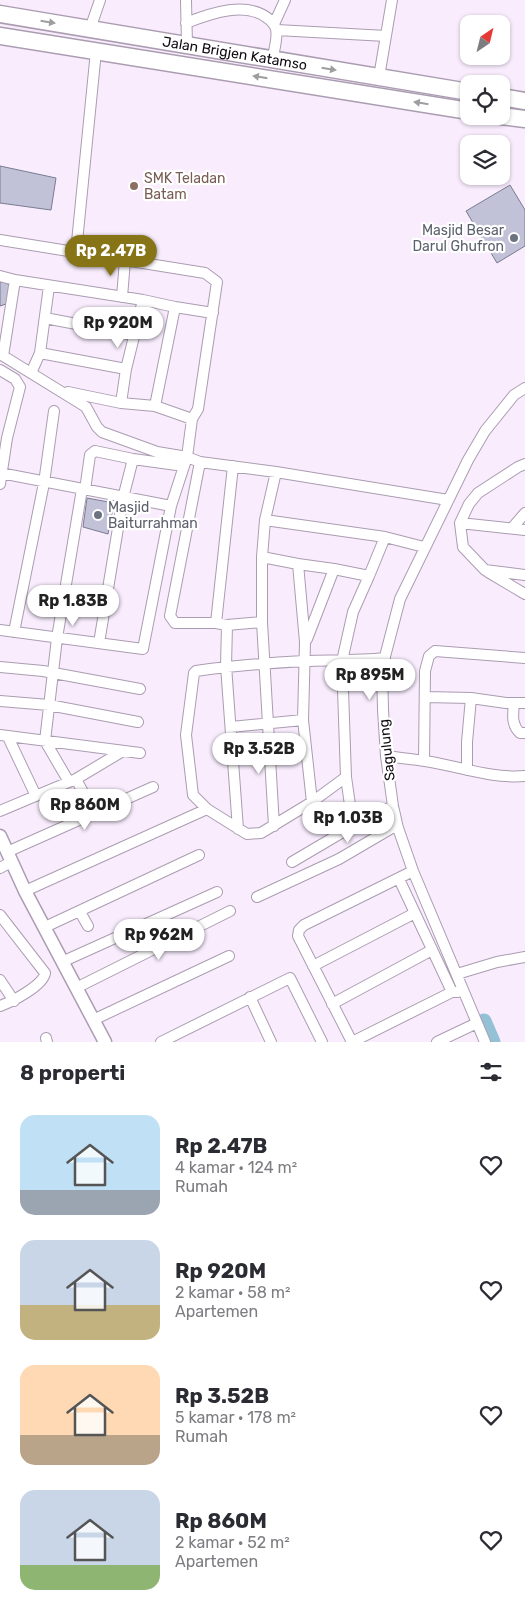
<!DOCTYPE html>
<html lang="id">
<head>
<meta charset="utf-8">
<style>
  :root { --surface:#fff; --page:#f7f7f7; --text:#2b2b33; --muted:#7c7c81; --accent:#867416 }
  body { margin:0; font-family:Rubik,sans-serif; background:var(--page); color:var(--text); height:100vh; display:flex; flex-direction:column; font-size:19px; white-space:nowrap }
  * { box-sizing:border-box; margin:0 }
  p { font-size:16px; color:var(--muted) }
  .icon { flex:none; width:28px; height:28px; fill:none; stroke:currentColor; stroke-width:2; stroke-linecap:round; stroke-linejoin:round }
  .map { position:relative; height:1042px; overflow:hidden }
  .details { display:flex; flex-direction:column; background:var(--surface); flex:1 }
  .details>* { flex:none }
  .needle { width:32px; rotate:35deg }
  .fabs { position:absolute; left:460px; top:15px; display:grid; gap:10px }
  .fabs a { display:grid; place-items:center; width:50px; height:50px; border-radius:10px; background:var(--surface); box-shadow:0 1px 4px #0004; font-size:25px }
  .price { position:absolute; translate:-50% -42px; padding:0 11px; border-radius:18px; background:#fff; color:#222; font-size:16px; line-height:32px; filter:drop-shadow(0 1px 2px #0008) }
  .price::after { content:''; position:absolute; left:50%; top:30px; width:15px; height:11px; margin-left:-8px; background:inherit; clip-path:polygon(0 0,100% 0,50% 100%) }
  .price.active { background:var(--accent); color:#fff }
  ul { padding:0; list-style:none }
  li { display:flex; align-items:center; gap:15px; height:125px; padding:0 20px }
  li span { display:grid; place-items:center; flex:none; width:140px; height:100px; border-radius:15px; color:#555 }
  li>.icon { margin-inline-start:auto }
  span .icon { width:60px; height:60px; fill:#fffc; stroke-width:1 }
  li b { font-size:21px }
  h2 { display:flex; justify-content:space-between; align-items:center; height:60px; padding:0 20px; font-size:21px }
  .map>svg:first-child { display:block }
  .lines { fill:none; stroke-linecap:round; stroke-linejoin:round }
  .river { stroke:#95c1d7; stroke-width:15 }
  .building { fill:#c1c1d8; stroke:#7b7b90 }
  .minor-casing { stroke:#ab9db1; stroke-width:12 }
  .tertiary-casing { stroke:#ab9db1; stroke-width:15 }
  .trunk-casing { stroke:#ab9db1; stroke-width:19 }
  .minor { stroke:#fff; stroke-width:10 }
  .tertiary { stroke:#fff; stroke-width:12 }
  .trunk { stroke:#fff; stroke-width:16 }
  .oneway { fill:#9f9da0 }
  .education-dot { fill:#8d6e63; stroke:#fff; stroke-width:2 }
  .worship-dot { fill:#6b7280; stroke:#fff; stroke-width:2 }
  .labels { text-anchor:middle; dominant-baseline:central; stroke-width:4.5; stroke-linejoin:round; paint-order:stroke }
  .street-label { font-size:14px; fill:#0f0a11; stroke:#fff }
  .education-label { font-size:14px; fill:#785e54; stroke:#fff; text-anchor:start }
  .worship-label { font-size:14px; fill:#5b616d; stroke:#fff; text-anchor:end }
</style>
</head>
<body>
<div class="map">
<svg width="525" height="1042" viewBox="0 0 525 1042">
  <rect width="100%" height="100%" fill="#f8ecfd"/>
  <g class="lines">
    <path class="river" d="M484,1021L493,1042"/>
  </g>
  <path class="building" d="M0,166L56,178L51,210L0,203Z
    M510,185L525,210V246L497,263L466,211Z
    M0,282H5L13,288L10,305L6,304L0,306Z
    M87,498L114,503L108,534L83,527Z"/>
  <g class="lines">
    <defs>
      <path id="minor" d="M186,0L187,45
        M186,23C211,13 248,0 270,20C272,22 275,25 276,29C278,38 274,51 272,60
        M274,24L285,0
        M90,29L100,0
        M277,30L386,36
        M379,77L392,0
        M0,240L205,273L217,282L198,409L192,419L187,457L200,462L276,472L448,500
        M76,252L96,51
        M0,276L15,280L143,300L175,307L213,313
        M122,297L125,260
        M45,318L134,335
        M40,353L126,369
        M0,354L86,407L97,427L102,432L157,452L187,457L171,506L143,649L0,630
        M3,356L15,280
        M0,370L15,379L20,387L7,438L0,484
        M31,373L40,353L49,286
        M68,392L121,403L155,406L192,419
        M121,403L126,369L143,300
        M155,406L175,307
        M200,462L170,616L175,623H216L227,625L226,666L238,829
        M525,464L518,467L478,493L469,504L460,523L463,547L485,570L525,575
        M0,473L171,506
        M85,490L90,455L95,451L133,459L184,466
        M265,520L385,537L424,547
        M460,523L525,530
        M512,528L525,513
        M262,557L298,564
        M488,572L525,594
        M369,576L353,612L342,661L346,777L312,802L261,833L247,834L207,809L193,795L186,735L194,673L196,671C231,666 268,663 304,661C331,660 358,661 385,658
        M262,622L274,826
        M216,623L233,466
        M227,625L262,622V557L265,520L276,472
        M14,632L44,483L54,411
        M307,639L334,569
        M99,643L123,498L133,459
        M0,667L43,671L140,689
        M425,697L471,698L506,703H525
        M0,701L49,705L138,722
        M514,703C513,715 511,724 520,733H525
        M231,727L303,720
        M0,735L140,753
        M8,737L36,796
        M386,756C399,758 412,759 425,761C458,766 491,779 525,776
        M424,761L425,671L429,656L435,651L525,658
        M467,770V742L471,698
        M346,777L353,826
        M76,779L94,813
        M69,782L45,741L57,638L82,489
        M312,802L303,720L305,642L298,564L334,569L369,576L385,537
        M0,811L76,779L123,751
        M7,852L153,787
        M292,862L353,826L393,806
        M0,868L11,862
        M399,879L452,992
        M25,891L207,809
        M257,897L339,859L397,825
        M80,912L88,926
        M0,915L45,973C43,986 11,1002 0,1006
        M45,927L199,855
        M64,961L217,892
        M313,966L415,913
        M457,974L497,962L525,957
        M0,980L14,1001
        M76,988L230,911
        M250,997L271,1042
        M332,1004L432,950
        M93,1020L229,956
        M46,1038L47,1042
        M161,1042L290,978L322,1042
        M352,1042L298,936L299,930L304,925L413,871
        M352,1042L452,992H458
        M437,1042L477,1023
        M485,1042L413,871L398,828L393,806L386,756L383,710L382,668L400,599L468,460L485,431L514,395L525,388"/>
      <path id="tertiary" d="M0,836L25,891L105,1042"/>
      <g id="trunk">
        <path id="s1" d="M0,14L469,92"/>
        <path d="M0,36L469,111"/>
        <path d="M501,97L525,101"/>
        <path d="M501,116L525,119"/>
      </g>
    </defs>
    <use href="#minor" class="minor-casing"/>
    <use href="#tertiary" class="tertiary-casing"/>
    <use href="#trunk" class="trunk-casing"/>
    <use href="#minor" class="minor"/>
    <use href="#tertiary" class="tertiary"/>
    <use href="#trunk" class="trunk"/>
  </g>
  <defs><path id="oneway-solid" d="M-6-.8H1V-3.2L6.5 0L1 3.2V.8H-6Z" transform="scale(1.25)"/></defs>
  <g class="oneway">
    <use href="#oneway-solid" transform="translate(48 22) rotate(9)"/>
    <use href="#oneway-solid" transform="translate(329 69) rotate(9)"/>
    <use href="#oneway-solid" transform="translate(260 77) rotate(-171)"/>
    <use href="#oneway-solid" transform="translate(421 103) rotate(-171)"/>
  </g>
  <circle class="education-dot" cx="134" cy="186" r="5"/>
  <g class="worship-dot">
    <circle cx="514" cy="238" r="5"/>
    <circle cx="98" cy="515" r="5"/>
  </g>
  <g class="labels">
    <g class="street-label">
      <text stroke="none"><textPath href="#s1" startOffset="238">Jalan Brigjen Katamso</textPath></text>
      <text transform="translate(387 750) rotate(-96)">Sagulung</text>
    </g>
    <g class="education-label">
      <text x="144" y="178">SMK Teladan<tspan x="144" dy="16">Batam</tspan></text>
    </g>
    <g class="worship-label">
      <text x="504" y="230">Masjid Besar<tspan x="504" dy="16">Darul Ghufron</tspan></text>
      <text x="108" y="507" text-anchor="start">Masjid<tspan x="108" dy="16">Baiturrahman</tspan></text>
    </g>
  </g>
</svg>
<div class="fabs">
<a><svg class="needle" viewBox="-14 -14 28 28"><path d="M0-13l5 13h-10z" fill="#e53935"/><path d="M0 13l5-13h-10z" fill="#7c7c81"/></svg></a>
<a><svg class="icon" aria-label="locate" viewBox="0 0 24 24"><circle cx="12" cy="12" r="6"/><path d="M12 2v4M12 18v4M2 12h4M18 12h4"/></svg></a>
<a><svg class="icon" aria-label="layers" viewBox="0 0 24 24"><path d="M12 4l9 5-9 5-9-5zM3 14l9 5 9-5"/></svg></a>
</div>
<b class="price active" style="left:111px;top:277px">Rp 2.47B</b>
<b class="price" style="left:118px;top:349px">Rp 920M</b>
<b class="price" style="left:73px;top:627px">Rp 1.83B</b>
<b class="price" style="left:370px;top:701px">Rp 895M</b>
<b class="price" style="left:259px;top:775px">Rp 3.52B</b>
<b class="price" style="left:85px;top:831px">Rp 860M</b>
<b class="price" style="left:348px;top:844px">Rp 1.03B</b>
<b class="price" style="left:159px;top:961px">Rp 962M</b>
</div>
<section class="details">
<h2>8 properti<svg class="icon" aria-label="filters" viewBox="0 0 24 24"><path d="M4 7h16M4 17h16"/><circle cx="9" cy="7" r="2"/><circle cx="15" cy="17" r="2"/></svg></h2>
<ul>
<li><span style="background:linear-gradient(#bfe0f5 75%,#9aa5b1 0)"><svg class="icon" aria-label="home" viewBox="0 0 24 24"><path d="M3 11l9-7 9 7M6 9v11h12V9"/></svg></span><div><b>Rp 2.47B</b><p>4 kamar · 124 m²</p><p>Rumah</p></div><svg class="icon" aria-label="heart" viewBox="0 0 24 24"><path d="M12 20l-8-8c-3-5 5-10 8-4 3-6 11-1 8 4z"/></svg></li>
<li><span style="background:linear-gradient(#c9d6e8 65%,#c2b280 0)"><svg class="icon" aria-label="home" viewBox="0 0 24 24"><path d="M3 11l9-7 9 7M6 9v11h12V9"/></svg></span><div><b>Rp 920M</b><p>2 kamar · 58 m²</p><p>Apartemen</p></div><svg class="icon" aria-label="heart" viewBox="0 0 24 24"><path d="M12 20l-8-8c-3-5 5-10 8-4 3-6 11-1 8 4z"/></svg></li>
<li><span style="background:linear-gradient(#ffd9b3 70%,#b9a48a 0)"><svg class="icon" aria-label="home" viewBox="0 0 24 24"><path d="M3 11l9-7 9 7M6 9v11h12V9"/></svg></span><div><b>Rp 3.52B</b><p>5 kamar · 178 m²</p><p>Rumah</p></div><svg class="icon" aria-label="heart" viewBox="0 0 24 24"><path d="M12 20l-8-8c-3-5 5-10 8-4 3-6 11-1 8 4z"/></svg></li>
<li><span style="background:linear-gradient(#c9d6e8 75%,#8fb573 0)"><svg class="icon" aria-label="home" viewBox="0 0 24 24"><path d="M3 11l9-7 9 7M6 9v11h12V9"/></svg></span><div><b>Rp 860M</b><p>2 kamar · 52 m²</p><p>Apartemen</p></div><svg class="icon" aria-label="heart" viewBox="0 0 24 24"><path d="M12 20l-8-8c-3-5 5-10 8-4 3-6 11-1 8 4z"/></svg></li>
</ul>
</section>
</body>
</html>
